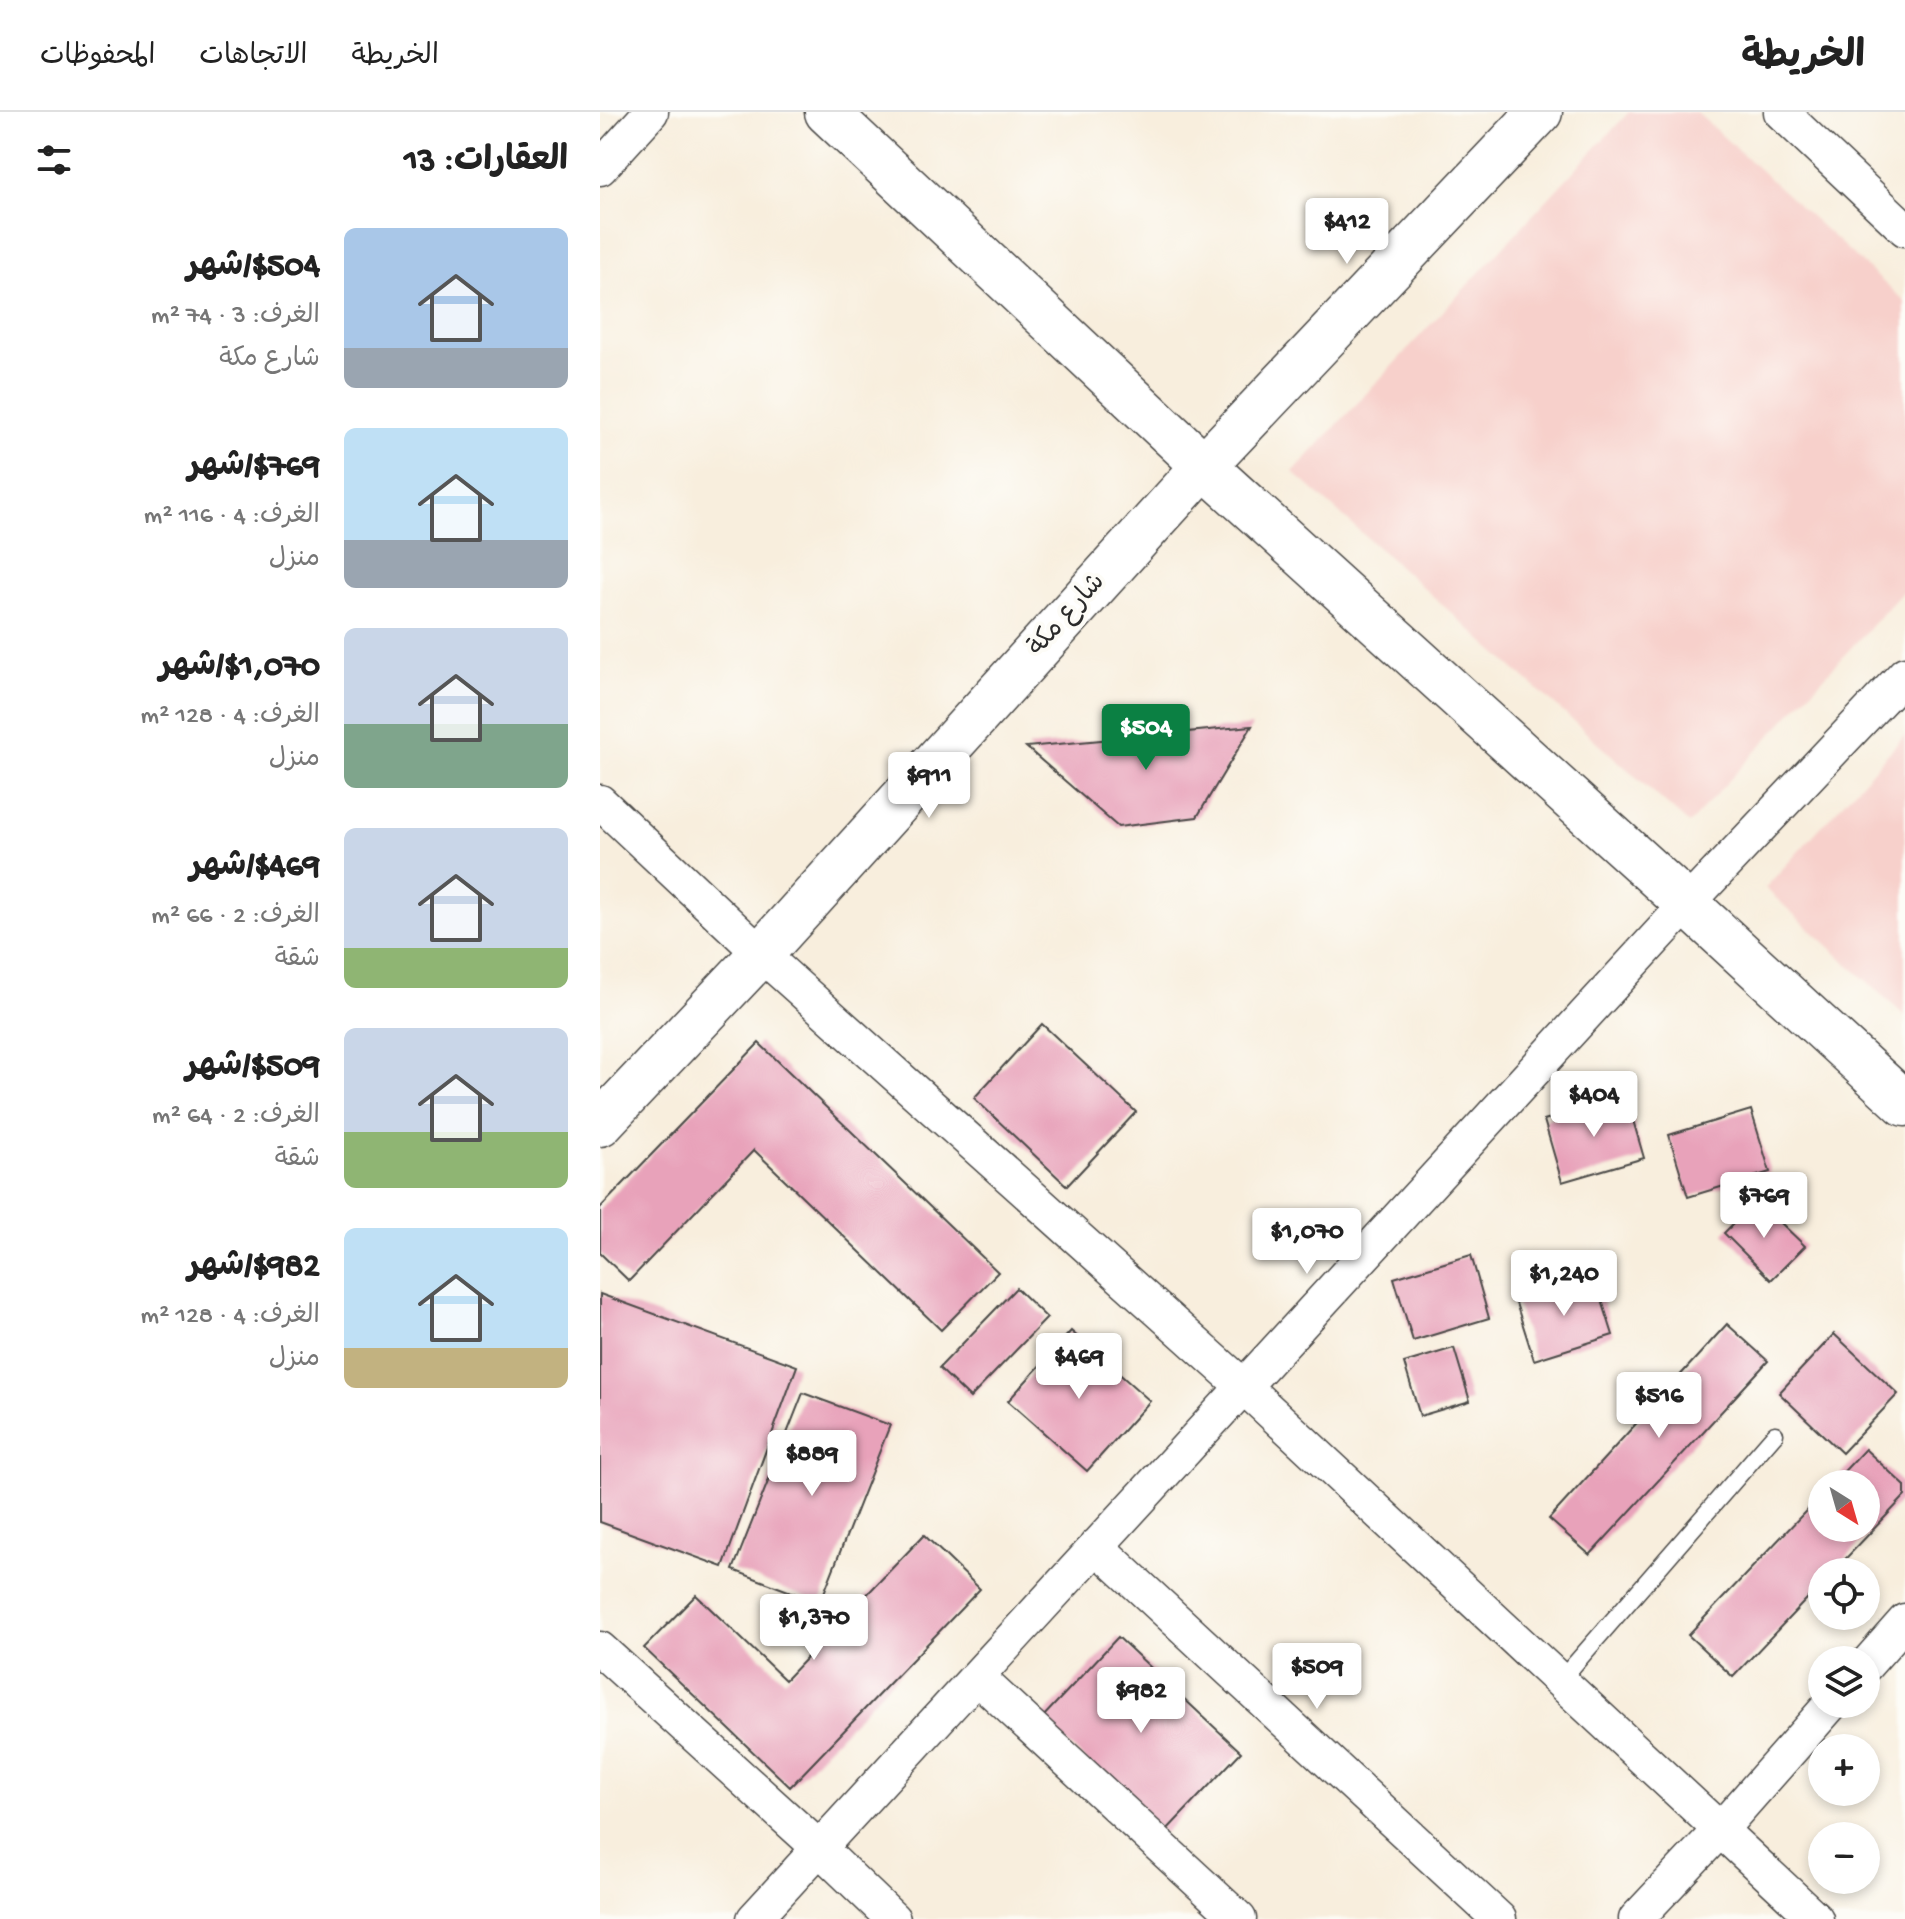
<!DOCTYPE html>
<html lang="ar">
<head>
<meta charset="utf-8">
<style>
  :root { --surface:#fff; --page:#f6f6f6; --text:#222; --muted:#767676; --line:#e0e0e0; --accent:#0b8043 }
  body { margin:0; font-family:"Gochi Hand","Playpen Sans Arabic",sans-serif; background:var(--page); color:var(--text); direction:rtl; height:100vh; display:flex; flex-direction:column; font-size:30px; white-space:nowrap }
  * { box-sizing:border-box; margin:0 }
  p { font-size:26px; color:var(--muted) }
  .icon { flex:none; width:44px; height:44px; fill:none; stroke:currentColor; stroke-width:2; stroke-linecap:round; stroke-linejoin:round }
  .map { position:relative; flex:1; overflow:hidden; direction:ltr }
  .drawer { display:flex; flex-direction:column; background:var(--surface); width:600px }
  .drawer>* { flex:none }
  .needle { width:52px; rotate:143deg }
  .tools { position:absolute; left:1208px; top:1358px; display:grid; gap:16px }
  .tools a { display:grid; place-items:center; width:72px; height:72px; border-radius:50%; background:var(--surface); box-shadow:0 4px 12px #0003; font-size:40px }
  .price { position:absolute; translate:-50% -68px; padding:0 18px; border-radius:8px; background:#fff; color:#222; font-size:26px; line-height:52px; filter:drop-shadow(0 2px 4px #0008) }
  .price::after { content:''; position:absolute; left:50%; top:48px; width:24px; height:18px; margin-left:-12px; background:inherit; clip-path:polygon(0 0,100% 0,50% 100%) }
  .price.on { background:var(--accent); color:#fff }
  ul { padding:0; list-style:none }
  li { display:flex; align-items:center; gap:24px; height:200px; padding:0 32px }
  li span { display:grid; place-items:center; flex:none; width:224px; height:160px; border-radius:12px; color:#555 }
  li>.icon { margin-inline-start:auto }
  span .icon { width:96px; height:96px; fill:#fffc; stroke-width:1 }
  li b { font-size:34px }
  h2 { display:flex; justify-content:space-between; align-items:center; height:96px; padding:0 32px; font-size:34px }
  header { display:flex; align-items:center; gap:48px; box-sizing:border-box; height:112px; padding:0 40px; background:var(--surface); border-bottom:2px solid var(--line) }
  header strong { font-size:38px }
  nav { display:flex; gap:44px; margin-inline-start:auto; font-size:28px }
  main { display:flex; flex:1; min-height:0 }
  .map>svg:first-child { display:block }
  .built { fill:#f7d0cb }
  .building { fill:#e8a2ba }
  .lines { fill:none; stroke-linecap:round; stroke-linejoin:round }
  .service-casing { stroke:#4a4846; stroke-width:19 }
  .minor-casing { stroke:#4a4846; stroke-width:37 }
  .secondary-casing { stroke:#4a4846; stroke-width:47 }
  .trunk-casing { stroke:#4a4846; stroke-width:47 }
  .service { stroke:#fff; stroke-width:16 }
  .minor { stroke:#fff; stroke-width:34 }
  .secondary { stroke:#fff; stroke-width:44 }
  .trunk { stroke:#fff; stroke-width:44 }
  .labels { text-anchor:middle; dominant-baseline:central; stroke-width:8; stroke-linejoin:round; paint-order:stroke }
  .street-label { font-size:26px; fill:#2b2b2b; stroke:#fdfcf7 }
</style>
</head>
<body>
<header>
<strong>الخريطة</strong>
<nav><a>الخريطة</a><a>الاتجاهات</a><a>المحفوظات</a></nav>
</header>
<main>
<div class="map">
<svg width="1305" height="1807" viewBox="0 0 1305 1807">
  <rect width="100%" height="100%" fill="#fdfcf7"/>
  <filter id="ink" filterUnits="userSpaceOnUse"><feTurbulence type="fractalNoise" baseFrequency=".0125" numOctaves="2"/><feDisplacementMap in="SourceGraphic" scale="16" xChannelSelector="R" yChannelSelector="G"/><feConvolveMatrix kernelMatrix="1 2 1 2 8 2 1 2 1" color-interpolation-filters="sRGB"/></filter>
  <filter id="wash" filterUnits="userSpaceOnUse"><feTurbulence type="fractalNoise" baseFrequency=".006" numOctaves="4" result="noise"/><feDisplacementMap in="SourceGraphic" scale="32" xChannelSelector="R" yChannelSelector="G"/><feGaussianBlur stdDeviation="1.8" result="paint"/><feColorMatrix in="noise" values="0 0 0 0 0 0 0 0 0 0 0 0 0 0 0 0 0 1.4 0 .05"/><feComposite in="paint" operator="in"/></filter>
  <g filter="url(#wash)">
    <rect width="100%" height="100%" fill="#f8eedd"/>
    <path class="built" d="M1029,0H1096L1305,190V477L1089,712L693,360Z
      M1305,623V904L1165,776Z"/>
    <g id="blocks">
      <path class="building" d="M652,614L597,705L518,715L426,635Z
        M442,912L536,1000L467,1074L374,986Z
        M159,931L398,1160L341,1218L154,1038L29,1169L0,1141V1096Z
        M1026,984L1044,1046L962,1070L944,1008Z
        M1151,998L1170,1060L1088,1085L1069,1023Z
        M1157,1088L1205,1134L1171,1168L1124,1121Z
        M871,1143L889,1206L813,1229L794,1166Z
        M994,1163L1013,1223L934,1248L915,1188Z
        M416,1176L447,1206L370,1286L339,1256Z
        M0,1182L197,1254L123,1455L0,1410Z
        M1127,1212L1168,1249L990,1443L949,1407Z
        M471,1219L550,1289L487,1359L408,1289Z
        M1234,1222L1298,1282L1242,1341L1179,1281Z
        M854,1236L870,1289L820,1304L804,1251Z
        M203,1281L290,1313L220,1491L133,1458Z
        M1265,1337L1305,1374V1384L1233,1460H1222V1471L1133,1565L1088,1523L1222,1382V1416H1266V1372H1232Z
        M324,1423L380,1477L190,1675L44,1536L96,1483L185,1568Z
        M518,1525L641,1640L564,1721L441,1607Z"/>
    </g>
  </g>
  <g filter="url(#ink)">
    <use href="#blocks" fill-opacity="0" stroke="#4a4846" stroke-width="2"/>
    <g class="lines">
      <defs>
        <path id="service" d="M960,1569L1175,1322"/>
        <path id="minor" d="M1181,0L1305,117
          M0,56L51,0
          M0,690L161,842L644,1275L1216,1807
          M496,1434L899,1807
          M0,1537L218,1735L293,1807
          M1266,1553L1305,1509
          M377,1565L639,1807
          M154,1807L1087,792L1305,562
          M1036,1807L1120,1718L1231,1592"/>
        <path id="secondary" d="M0,1012L161,842L604,354L940,0"/>
        <path id="trunk" d="M227,0L604,354L1087,792L1305,992"/>
      </defs>
      <use href="#service" class="service-casing"/>
      <use href="#minor" class="minor-casing"/>
      <use href="#secondary" class="secondary-casing"/>
      <use href="#trunk" class="trunk-casing"/>
      <use href="#service" class="service"/>
      <use href="#minor" class="minor"/>
      <use href="#secondary" class="secondary"/>
      <use href="#trunk" class="trunk"/>
    </g>
  </g>
  <g class="labels">
    <g class="street-label">
      <text transform="translate(468 504) rotate(-48)">شارع مكة</text>
    </g>
  </g>
</svg>
<div class="tools">
<a><svg class="needle" viewBox="-14 -14 28 28"><path d="M0-13l5 13h-10z" fill="#e53935"/><path d="M0 13l5-13h-10z" fill="#767676"/></svg></a>
<a><svg class="icon" aria-label="locate" viewBox="0 0 24 24"><circle cx="12" cy="12" r="6"/><path d="M12 2v4M12 18v4M2 12h4M18 12h4"/></svg></a>
<a><svg class="icon" aria-label="layers" viewBox="0 0 24 24"><path d="M12 4l9 5-9 5-9-5zM3 14l9 5 9-5"/></svg></a>
<a>+</a>
<a>−</a>
</div>
<b class="price" style="left:747px;top:154px">$412</b>
<b class="price on" style="left:546px;top:660px">$504</b>
<b class="price" style="left:329px;top:708px">$911</b>
<b class="price" style="left:994px;top:1027px">$404</b>
<b class="price" style="left:1164px;top:1128px">$769</b>
<b class="price" style="left:707px;top:1164px">$1,070</b>
<b class="price" style="left:964px;top:1206px">$1,240</b>
<b class="price" style="left:479px;top:1289px">$469</b>
<b class="price" style="left:1059px;top:1328px">$516</b>
<b class="price" style="left:212px;top:1386px">$889</b>
<b class="price" style="left:214px;top:1550px">$1,370</b>
<b class="price" style="left:717px;top:1599px">$509</b>
<b class="price" style="left:541px;top:1623px">$982</b>
</div>
<section class="drawer">
<h2>العقارات: 13<svg class="icon" aria-label="filters" viewBox="0 0 24 24"><path d="M4 7h16M4 17h16"/><circle cx="9" cy="7" r="2"/><circle cx="15" cy="17" r="2"/></svg></h2>
<ul>
<li><span style="background:linear-gradient(#a9c7e8 75%,#9aa5b1 0)"><svg class="icon" aria-label="home" viewBox="0 0 24 24"><path d="M3 11l9-7 9 7M6 9v11h12V9"/></svg></span><div><b>$504/شهر</b><p>الغرف: 3 · 74 m²</p><p>شارع مكة</p></div></li>
<li><span style="background:linear-gradient(#bfe0f5 70%,#9aa5b1 0)"><svg class="icon" aria-label="home" viewBox="0 0 24 24"><path d="M3 11l9-7 9 7M6 9v11h12V9"/></svg></span><div><b>$769/شهر</b><p>الغرف: 4 · 116 m²</p><p>منزل</p></div></li>
<li><span style="background:linear-gradient(#c9d6e8 60%,#7fa58c 0)"><svg class="icon" aria-label="home" viewBox="0 0 24 24"><path d="M3 11l9-7 9 7M6 9v11h12V9"/></svg></span><div><b>$1,070/شهر</b><p>الغرف: 4 · 128 m²</p><p>منزل</p></div></li>
<li><span style="background:linear-gradient(#c9d6e8 75%,#8fb573 0)"><svg class="icon" aria-label="home" viewBox="0 0 24 24"><path d="M3 11l9-7 9 7M6 9v11h12V9"/></svg></span><div><b>$469/شهر</b><p>الغرف: 2 · 66 m²</p><p>شقة</p></div></li>
<li><span style="background:linear-gradient(#c9d6e8 65%,#8fb573 0)"><svg class="icon" aria-label="home" viewBox="0 0 24 24"><path d="M3 11l9-7 9 7M6 9v11h12V9"/></svg></span><div><b>$509/شهر</b><p>الغرف: 2 · 64 m²</p><p>شقة</p></div></li>
<li><span style="background:linear-gradient(#bfe0f5 75%,#c2b280 0)"><svg class="icon" aria-label="home" viewBox="0 0 24 24"><path d="M3 11l9-7 9 7M6 9v11h12V9"/></svg></span><div><b>$982/شهر</b><p>الغرف: 4 · 128 m²</p><p>منزل</p></div></li>
</ul>
</section>
</main>
</body>
</html>
